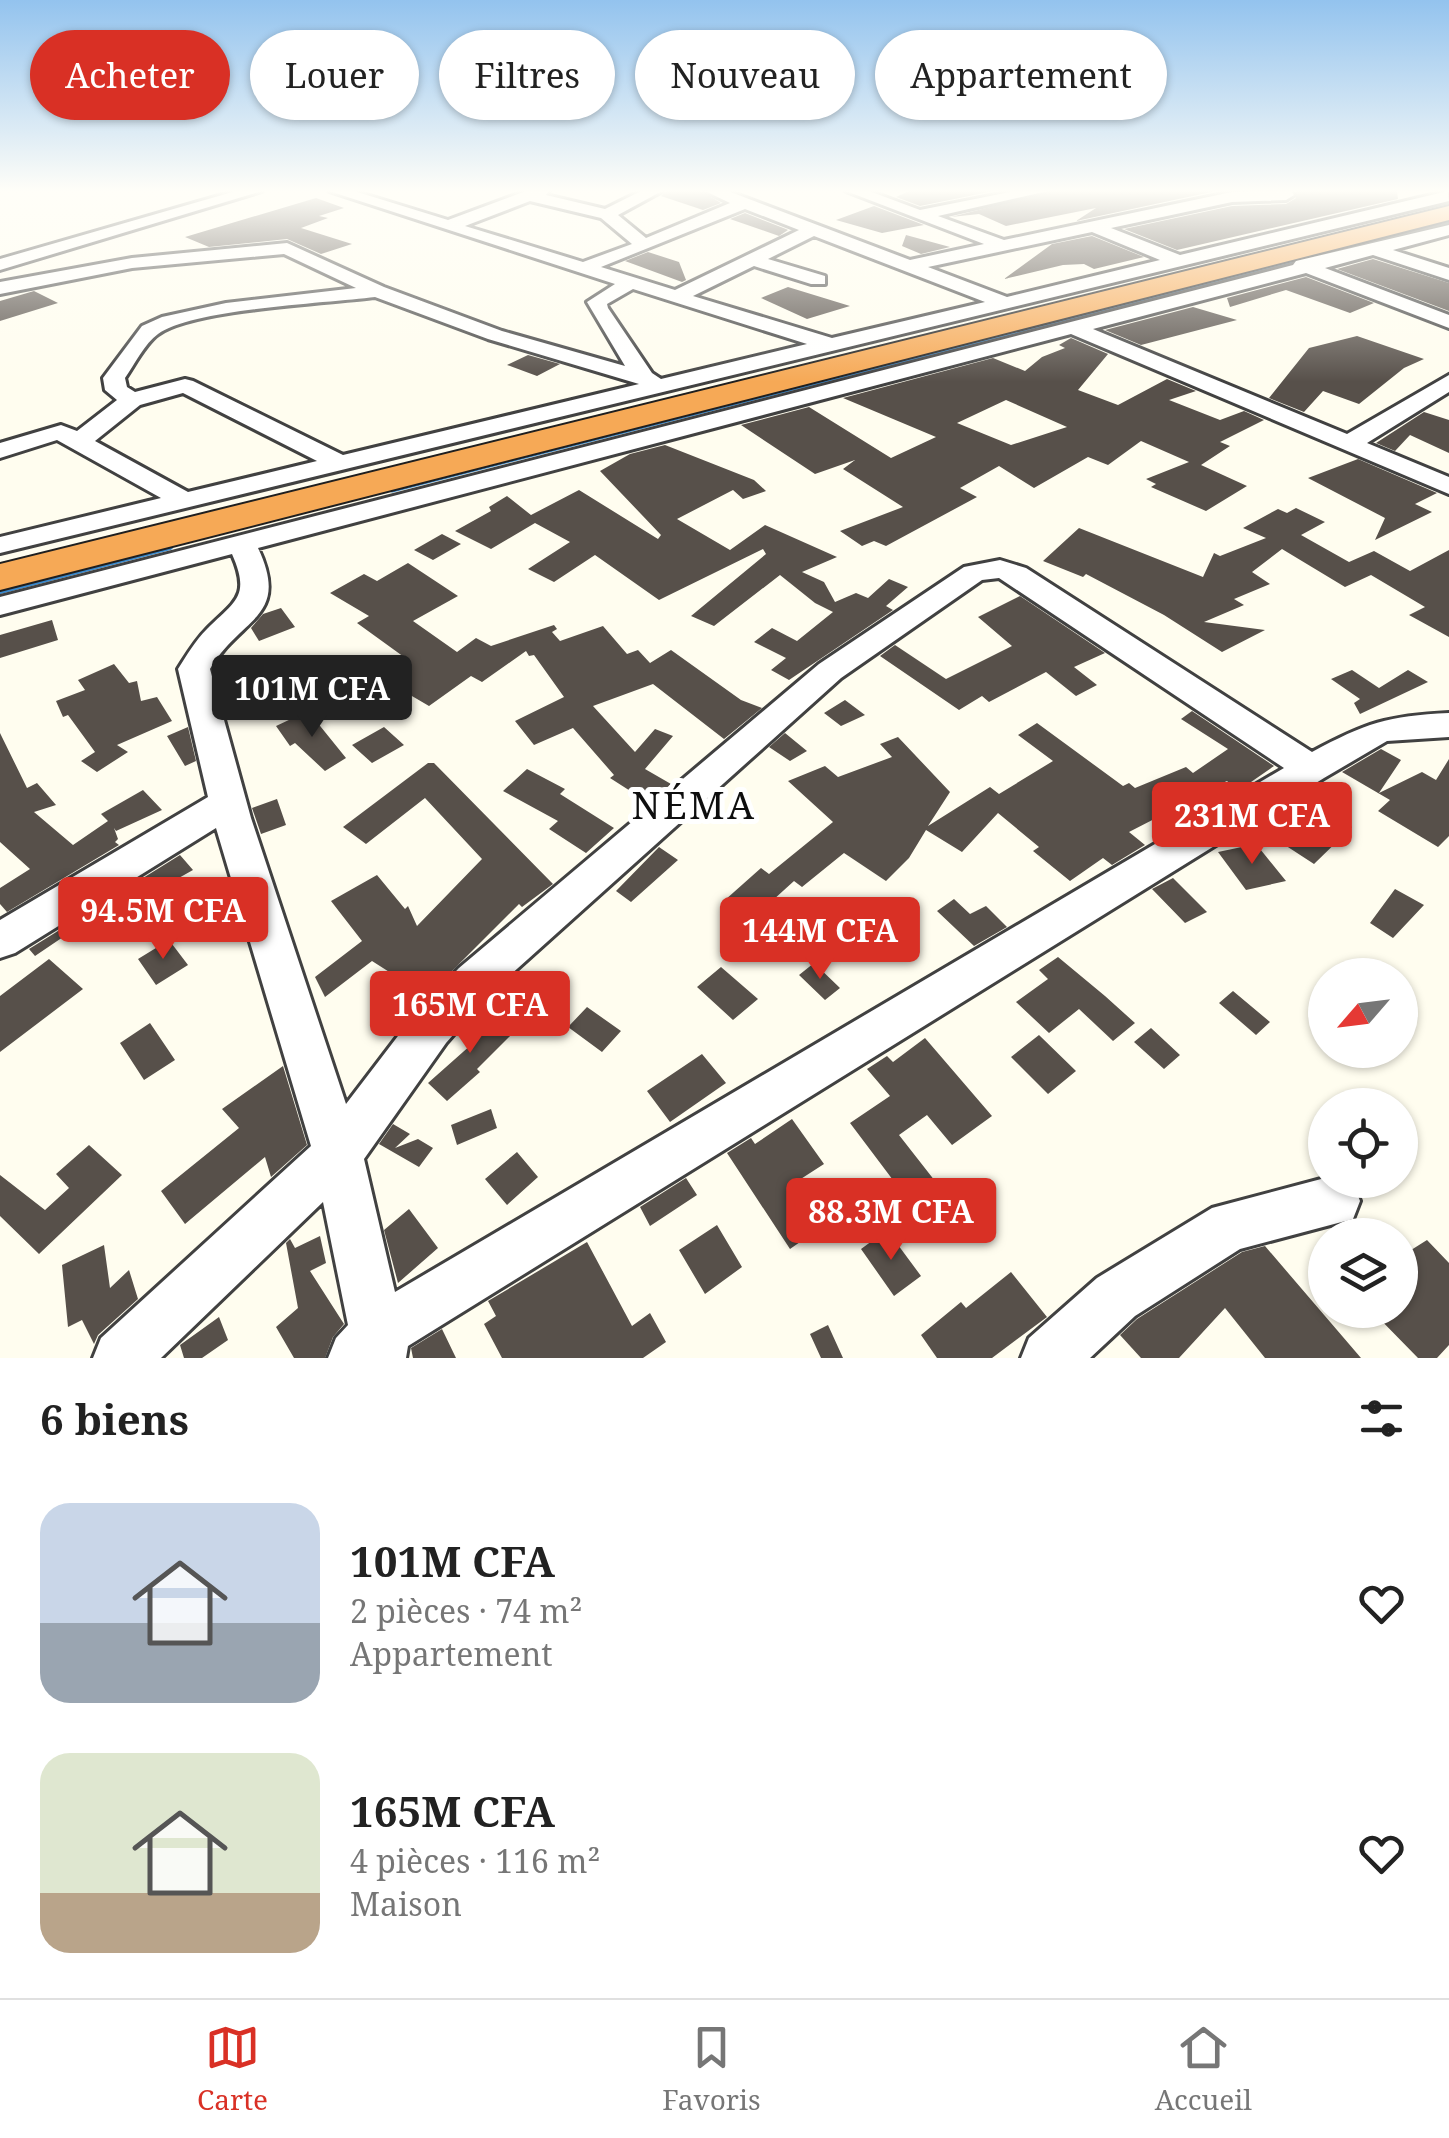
<!DOCTYPE html>
<html lang="fr">
<head>
<meta charset="utf-8">
<style>
  :root { --surface:#fff; --page:#f2f2f2; --text:#222; --muted:#767676; --line:#e0e0e0; --accent:#d93025 }
  body { margin:0; font-family:"Noto Serif",serif; background:var(--page); color:var(--text); height:100vh; display:flex; flex-direction:column; font-size:38px; white-space:nowrap }
  * { box-sizing:border-box; margin:0 }
  p { font-size:32px; color:var(--muted) }
  .icon { flex:none; width:55px; height:55px; fill:none; stroke:currentColor; stroke-width:2; stroke-linecap:round; stroke-linejoin:round }
  .map { position:relative; height:1358px; overflow:hidden }
  .details { display:flex; flex-direction:column; background:var(--surface); flex:1 }
  .details>* { flex:none }
  .hud { position:absolute; left:30px; top:30px; width:1390px; height:90px; display:flex; gap:20px }
  .needle { width:65px; rotate:242deg }
  .buttons { position:absolute; left:1308px; top:958px; display:grid; gap:20px }
  .buttons a { display:grid; place-items:center; width:110px; height:110px; border-radius:50%; background:var(--surface); box-shadow:0 2px 8px #0004; font-size:50px }
  .price { position:absolute; translate:-50% -85px; padding:0 22px; border-radius:10px; background:var(--accent); color:#fff; font-size:32px; line-height:65px; filter:drop-shadow(0 2px 5px #0008) }
  .price::after { content:''; position:absolute; left:50%; top:60px; width:30px; height:22px; margin-left:-15px; background:inherit; clip-path:polygon(0 0,100% 0,50% 100%) }
  .price.current { background:#222; color:#fff }
  ul { padding:0; list-style:none }
  li { display:flex; align-items:center; gap:30px; height:250px; padding:0 40px }
  li span { display:grid; place-items:center; flex:none; width:280px; height:200px; border-radius:30px; color:#555 }
  li>.icon { margin-inline-start:auto }
  span .icon { width:120px; height:120px; fill:#fffc; stroke-width:1 }
  li b { font-size:42px }
  h2 { display:flex; justify-content:space-between; align-items:center; height:120px; padding:0 40px; font-size:42px }
  .chip { padding:0 35px; border-radius:45px; background:var(--surface); box-shadow:0 2px 8px #0004; font-size:35px; line-height:90px }
  .chip.current { background:var(--accent); color:#fff }
  .tab-bar { display:flex; justify-content:space-around; align-items:center; height:140px; border-top:2px solid var(--line); background:var(--surface); font-size:28px; color:var(--muted) }
  .tab-bar a { display:grid; justify-items:center; gap:5px }
  .tab-bar .current { color:var(--accent) }
  .map>svg:first-child { display:block }
  .lines { fill:none; stroke-linecap:round; stroke-linejoin:round }
  .stream-far2 { stroke:#398acf; stroke-width:4 }
  .stream-far1 { stroke:#398acf; stroke-width:5 }
  .stream { stroke:#398acf; stroke-width:6 }
  .building { fill:#57504a; fill-rule:evenodd }
  .minor-casing { stroke:#414141; stroke-width:6 }
  .highway-casing { stroke:#1f1f1f; stroke-width:4 }
  .minor { fill:#fff; fill-rule:evenodd }
  .highway { fill:#f6a956; fill-rule:evenodd }
  .labels { text-anchor:middle; dominant-baseline:central; stroke-width:10; stroke-linejoin:round; paint-order:stroke }
  .neighbourhood-label { font-size:38px; letter-spacing:2.5px; fill:#0e0e0e; stroke:#fff }
</style>
</head>
<body>
<div class="map">
<svg width="1449" height="1358" viewBox="0 0 1449 1358">
  <rect width="100%" height="100%" fill="#fffdef"/>
  <g class="lines">
    <path class="stream-far2" d="M1405,212L1449,202
      M1047,324L1449,222"/>
    <path class="stream-far1" d="M392,490L1057,321"/>
    <path class="stream" d="M0,591L170,547"/>
  </g>
  <path class="building" d="M666,191H701L721,203L703,210L661,196Z
    M909,191H994L920,206L896,197Z
    M1052,191H1216L1076,221L1096,208L1006,226L979,214L951,217Z
    M1296,191H1397L1398,199L1177,250L1124,229L1232,206L1286,204L1296,198Z
    M316,198L344,208L319,216L328,218L301,228L352,244L321,254L287,239L209,247L185,237Z
    M874,206L924,225L882,233L836,220Z
    M745,213L786,229L788,230L779,236L730,219Z
    M906,235L950,247L921,254L902,246Z
    M1092,236L1144,257L1094,269L1084,264L1063,265L1004,279L1052,244Z
    M648,252L679,262L686,280L682,282L625,261Z
    M1373,259L1449,283V311L1337,269Z
    M1306,277L1374,303L1350,313L1286,290L1230,307L1227,298Z
    M788,287L850,306L807,319L761,298Z
    M34,291L58,303L0,321V301Z
    M1193,307L1237,320L1141,345L1105,330Z
    M1357,336L1424,359L1404,368L1359,404L1323,391L1304,412L1269,398L1309,348Z
    M1071,338L1108,354L1078,390L1118,405L1167,379L1196,391L1169,400L1220,420L1244,411L1264,420L1220,442L1230,446L1201,465L1247,486L1206,511L1151,487L1156,484L1146,479L1189,462L1141,441L1108,465L1088,457L1034,488L999,466L960,488L977,497L886,546L874,541L862,546L840,531L903,507L843,469L855,460L815,474L741,425L809,407L891,458L936,437L843,398L993,358L1025,371L1042,357L1065,348L1059,345ZM1006,400L1067,427L1011,445L957,423Z
    M528,355L560,364L537,376L507,365Z
    M1424,412L1449,420V453L1410,435L1395,451L1376,443Z
    M665,445L754,480L766,491L743,499L733,490L677,519L730,550L765,525L837,557L802,572L824,582L835,602L856,593L868,598L889,579L908,587L886,606L893,610L789,680L771,670L786,658L754,642L772,628L797,641L833,612L815,603L780,575L714,626L691,616L766,554L763,549L659,600L595,555L554,582L528,569L570,542L535,523L491,549L455,531L491,511L489,507L507,496L531,515L579,490L658,539L661,535L600,471L630,454Z
    M1358,459L1437,493L1415,504L1432,512L1375,540L1385,518L1308,478Z
    M1296,508L1325,522L1301,535L1349,562L1374,551L1410,571L1449,550V637L1409,615L1425,607L1371,575L1345,587L1282,549L1252,572L1270,584L1234,599L1244,605L1204,622L1265,630L1222,652L1164,615L1086,574L1083,577L1043,561L1079,528L1203,577L1214,553L1220,556L1266,538L1243,528L1278,509L1287,513Z
    M442,534L461,544L433,560L414,550Z
    M408,563L458,596L413,621L457,652L476,638L491,646L554,625L557,629L552,632L560,641L603,626L627,654L638,650L650,663L671,650L741,700L762,708L724,739L653,684L593,706L635,752L655,729L673,736L645,769L671,784L649,803L610,778L614,775L573,728L534,745L515,721L564,697L534,655L529,656L526,651L482,682L471,676L429,706L376,675L404,657L357,623L369,616L330,593L364,574L377,581Z
    M1020,596L1105,653L1074,667L1097,685L1076,696L1046,672L989,702L982,696L959,710L880,656L895,645L946,679L1012,646L978,617Z
    M281,608L295,627L259,641L251,628L263,614Z
    M52,620L58,640L0,658V635Z
    M114,664L129,683L137,681L141,701L157,697L172,721L117,745L128,752L97,772L81,761L95,752L68,715L63,717L56,701L85,690L78,680Z
    M1352,670L1379,688L1408,670L1428,682L1360,714L1354,703L1360,699L1331,679Z
    M845,700L865,715L841,726L824,713Z
    M308,711L346,758L325,771L295,743L290,746L276,726Z
    M1192,711L1274,766L1238,791L1227,781L1160,810L1164,814L1129,832L1145,845L1112,865L1103,858L1070,881L1033,851L1039,847L998,813L962,852L926,830L909,858L886,881L844,853L802,887L794,881L751,920L725,900L761,868L769,874L833,822L788,781L825,766L838,777L892,757L880,744L898,737L950,792L928,826L990,787L999,794L1053,761L1018,735L1037,723L1123,786L1129,783L1135,788L1186,767L1193,773L1228,749L1181,719Z
    M188,727L196,761L185,766L167,736Z
    M384,727L404,745L372,763L352,745Z
    M0,733L27,788L37,783L56,805L34,812L73,845L108,821L101,814L143,790L162,810L116,831L114,828L118,839L115,842L119,845L7,912L0,904V888L30,869L0,842Z
    M785,733L807,751L790,761L769,747Z
    M1381,749L1401,760L1379,793L1422,772L1436,780L1449,759V836L1438,847L1378,811L1390,800L1342,772Z
    M428,763H434L553,884L522,907L519,904L427,996L372,961L325,997L315,977L362,941L331,901L377,875L405,909L408,906L417,926L482,859L425,798L366,844L343,827Z
    M527,769L565,789L560,794L614,828L586,853L549,829L558,821L503,791Z
    M277,799L286,825L261,834L252,808Z
    M1309,800L1352,827L1314,864L1271,836Z
    M1256,844L1286,881L1246,890L1218,852Z
    M659,847L678,860L631,902L616,891Z
    M180,855L193,870L152,893L111,924L97,914L35,956L29,949Z
    M1173,878L1207,912L1185,923L1152,889Z
    M1395,889L1424,905L1393,938L1370,923Z
    M954,899L970,914L986,906L1007,927L974,946L937,911Z
    M169,940L188,965L156,985L138,959Z
    M1058,957L1105,996L1135,1023L1113,1041L1079,1009L1049,1033L1016,1002L1048,979L1039,970Z
    M49,959L83,989L0,1052V996Z
    M814,963L840,988L825,1000L799,975Z
    M721,967L758,999L733,1020L697,987Z
    M1233,991L1270,1022L1256,1035L1219,1003Z
    M587,1007L621,1031L602,1052L568,1027Z
    M481,1011L511,1035L477,1069L480,1072L447,1101L428,1083L472,1044L459,1034Z
    M150,1023L175,1060L144,1080L120,1043Z
    M1151,1028L1180,1055L1164,1069L1134,1042Z
    M1039,1035L1076,1071L1048,1094L1011,1057Z
    M925,1038L992,1116L952,1145L927,1115L899,1135L935,1181L908,1200L850,1123L890,1096L867,1069L887,1056L893,1062Z
    M702,1054L726,1083L670,1122L647,1091Z
    M283,1066L307,1145L271,1177L265,1157L185,1224L161,1191L239,1128L222,1109Z
    M491,1109L497,1128L457,1145L451,1125Z
    M792,1119L824,1164L793,1184L823,1226L790,1249L727,1153L751,1138L755,1144Z
    M393,1124L410,1134L395,1148L418,1139L433,1148L419,1167L379,1144Z
    M89,1145L122,1175L39,1254L0,1216V1175L45,1210L69,1188L56,1174Z
    M517,1152L538,1177L507,1205L485,1179Z
    M686,1178L697,1195L650,1226L640,1207Z
    M409,1209L438,1248L398,1283L384,1230Z
    M717,1225L742,1267L705,1294L679,1250Z
    M887,1230L921,1276L894,1296L861,1249Z
    M320,1236L326,1263L310,1271L344,1324L333,1337L325,1358H294L276,1327L298,1308L286,1243L290,1239L295,1248Z
    M1427,1240L1449,1263V1345L1437,1358H1418L1371,1310H1400V1257Z
    M587,1242L632,1326L650,1313L666,1342L643,1358H502L484,1324L496,1316L488,1301Z
    M104,1245L110,1288L129,1270L138,1299L98,1335L94,1344L82,1320L68,1327L62,1265Z
    M1265,1246L1361,1358H1265L1225,1308L1179,1358H1141L1120,1335L1137,1319L1242,1252Z
    M1011,1272L1047,1317L992,1358H937L921,1335L961,1302L966,1308Z
    M219,1317L228,1340L202,1358H184L180,1345Z
    M828,1325L843,1358H821L810,1334Z
    M442,1329L456,1358H413L411,1348Z"/>
  <g class="lines">
    <defs>
      <path id="minor" d="M236,191H262L0,270V259Z
        M329,191H354L448,220L526,191H549L546,195L605,209L641,191H662L618,215L646,238L730,203L705,191H728L910,260L984,244L846,191H869L920,210L1015,191H1048L938,216L1004,240L1232,192L1291,191L1294,195L1286,200L1232,202L1111,228L1180,255L1448,191L1449,201L0,553V537L161,498L57,440L0,458V443L61,425L77,431L117,400L105,390L103,378L142,326L162,317L226,303L356,288L284,254L132,268L0,294V282L132,258L287,243L384,287L502,331L625,366L587,302L615,284ZM530,201L601,218L632,244L583,262L465,226ZM745,209L799,230L675,290L601,267ZM1092,232L1160,260L1007,297L928,267ZM814,236L985,302L832,338L693,296L754,266L811,284H825V276L768,259ZM633,289L807,344L661,379L652,373L608,308L607,304ZM375,297L488,339L639,384L343,455L193,381L185,379L135,392L127,387L125,378C134,365 145,343 158,334C192,309 328,303 375,297ZM183,393L317,461L188,492L95,441L140,405Z
        M1449,225V235L1393,250L1449,268V280L1373,255L1325,268L1449,315V328L1306,273L1093,329L1347,434L1449,375V392L1367,443L1449,477V494L1071,334L258,548C291,618 240,617 210,669L251,818L346,1104L414,1015L459,968L819,664L964,567L1000,560L1026,568L1312,752C1366,723 1387,716 1449,713V737L1387,741L1324,778L408,1346L406,1358H328L336,1338L348,1325L323,1202L161,1358H93L101,1338L311,1146L216,828L15,953L0,958V920L208,797L178,669C187,655 195,641 207,629C235,601 251,597 232,554L0,615V597L1293,265L1296,261ZM999,578L1284,768L395,1292L364,1159L446,1043L489,994L841,678L982,580Z
        M1325,1178L1353,1183L1360,1201L1353,1219L1240,1249L1135,1316L1090,1358H1021L1029,1338L1097,1278L1212,1208Z"/>
      <path id="highway" d="M1449,206V220L0,590V564Z"/>
    </defs>
    <use href="#minor" class="minor-casing"/>
    <use href="#highway" class="highway-casing"/>
    <use href="#minor" class="minor"/>
    <use href="#highway" class="highway"/>
  </g>
  <linearGradient id="sky" x2="0" y2="1"><stop stop-color="#93c3ee"/><stop offset="0.5" stop-color="#fffef8"/><stop offset="1" stop-color="#fffef8" stop-opacity="0"/></linearGradient>
  <rect width="1449" height="382" fill="url(#sky)"/>
  <g class="labels">
    <g class="neighbourhood-label">
      <text x="694" y="804">NÉMA</text>
    </g>
  </g>
</svg>
<div class="buttons">
<a><svg class="needle" viewBox="-14 -14 28 28"><path d="M0-13l5 13h-10z" fill="#e53935"/><path d="M0 13l5-13h-10z" fill="#767676"/></svg></a>
<a><svg class="icon" aria-label="locate" viewBox="0 0 24 24"><circle cx="12" cy="12" r="6"/><path d="M12 2v4M12 18v4M2 12h4M18 12h4"/></svg></a>
<a><svg class="icon" aria-label="layers" viewBox="0 0 24 24"><path d="M12 4l9 5-9 5-9-5zM3 14l9 5 9-5"/></svg></a>
</div>
<b class="price current" style="left:312px;top:740px">101M CFA</b>
<b class="price" style="left:1252px;top:867px">231M CFA</b>
<b class="price" style="left:163px;top:962px">94.5M CFA</b>
<b class="price" style="left:820px;top:982px">144M CFA</b>
<b class="price" style="left:470px;top:1056px">165M CFA</b>
<b class="price" style="left:891px;top:1263px">88.3M CFA</b>
<div class="hud">
<a class="chip current">Acheter</a>
<a class="chip">Louer</a>
<a class="chip">Filtres</a>
<a class="chip">Nouveau</a>
<a class="chip">Appartement</a>
</div>
</div>
<section class="details">
<h2>6 biens<svg class="icon" aria-label="filters" viewBox="0 0 24 24"><path d="M4 7h16M4 17h16"/><circle cx="9" cy="7" r="2"/><circle cx="15" cy="17" r="2"/></svg></h2>
<ul>
<li><span style="background:linear-gradient(#c9d6e8 60%,#9aa5b1 0)"><svg class="icon" aria-label="home" viewBox="0 0 24 24"><path d="M3 11l9-7 9 7M6 9v11h12V9"/></svg></span><div><b>101M CFA</b><p>2 pièces · 74 m²</p><p>Appartement</p></div><svg class="icon" aria-label="heart" viewBox="0 0 24 24"><path d="M12 20l-8-8c-3-5 5-10 8-4 3-6 11-1 8 4z"/></svg></li>
<li><span style="background:linear-gradient(#dfe7d0 70%,#b9a48a 0)"><svg class="icon" aria-label="home" viewBox="0 0 24 24"><path d="M3 11l9-7 9 7M6 9v11h12V9"/></svg></span><div><b>165M CFA</b><p>4 pièces · 116 m²</p><p>Maison</p></div><svg class="icon" aria-label="heart" viewBox="0 0 24 24"><path d="M12 20l-8-8c-3-5 5-10 8-4 3-6 11-1 8 4z"/></svg></li>
</ul>
</section>
<nav class="tab-bar">
<a class="current"><svg class="icon" aria-label="map" viewBox="0 0 24 24"><path d="M3 6l6-2 6 2 6-2v14l-6 2-6-2-6 2zM9 4v14M15 6v14"/></svg>Carte</a>
<a><svg class="icon" aria-label="saved" viewBox="0 0 24 24"><path d="M7 4h10v16l-5-4-5 4z"/></svg>Favoris</a>
<a><svg class="icon" aria-label="home" viewBox="0 0 24 24"><path d="M3 11l9-7 9 7M6 9v11h12V9"/></svg>Accueil</a>
</nav>
</body>
</html>
